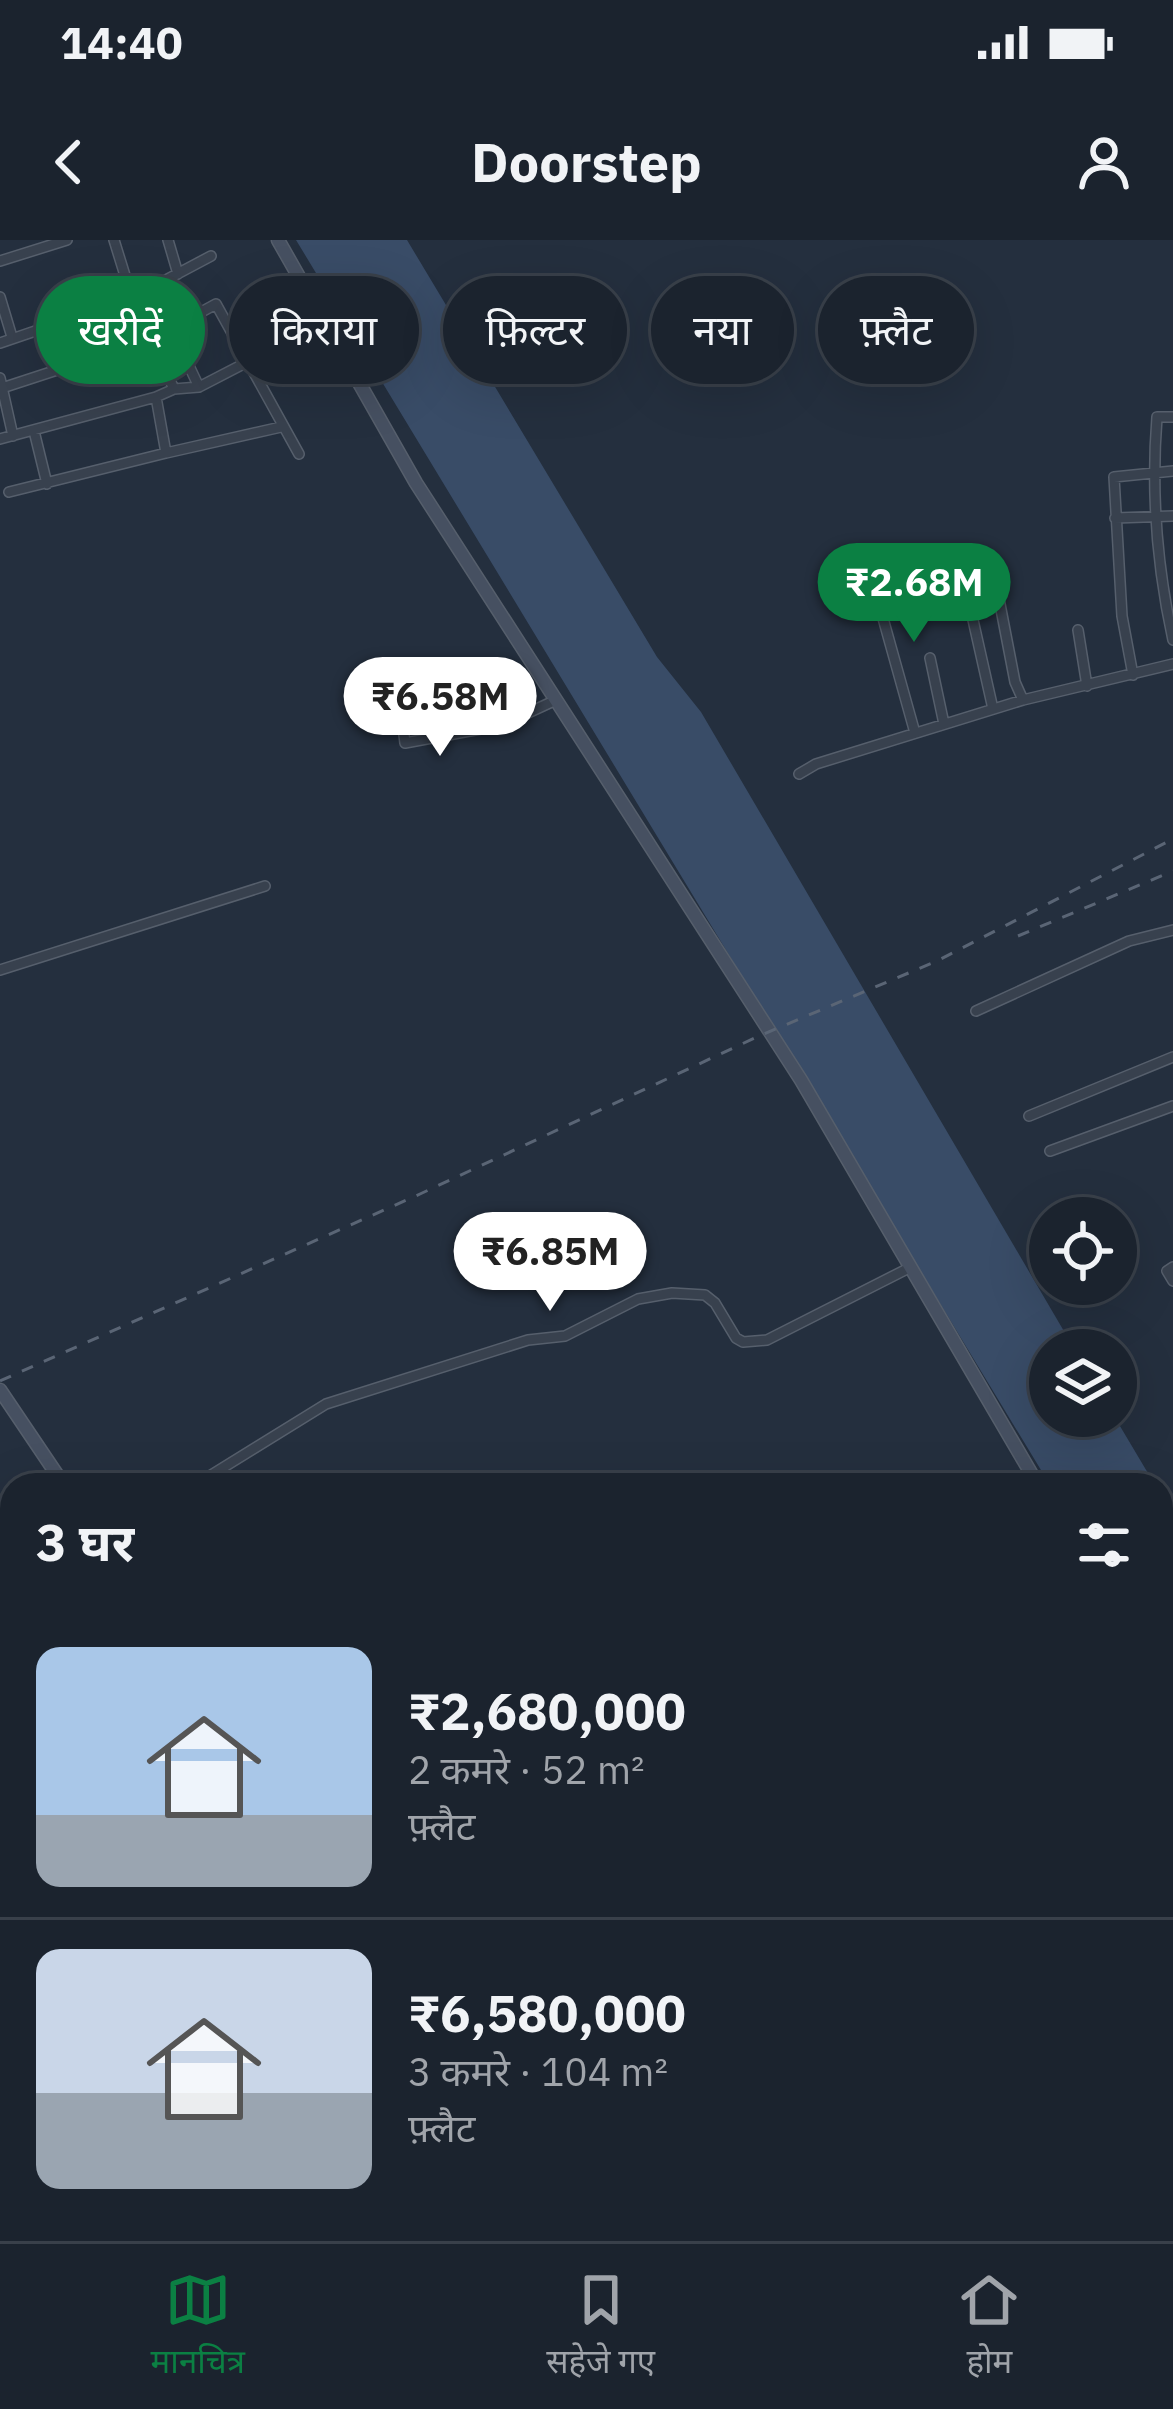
<!DOCTYPE html>
<html lang="hi">
<head>
<meta charset="utf-8">
<style>
  :root { --surface:#1b232e; --page:#282f3a; --text:#f1f3f6; --muted:#a0a4aa; --line:#39404a; --accent:#0b8043 }
  body { margin:0; font-family:"IBM Plex Sans","Noto Sans Devanagari",sans-serif; background:var(--page); color:var(--text); height:100vh; display:flex; flex-direction:column; font-size:45px; white-space:nowrap }
  * { box-sizing:border-box; margin:0 }
  p { font-size:39px; color:var(--muted) }
  .icon { flex:none; width:66px; height:66px; fill:none; stroke:currentColor; stroke-width:2; stroke-linecap:round; stroke-linejoin:round }
  .map { position:relative; flex:1; overflow:hidden }
  .sheet { position:absolute; left:0px; top:1233px; width:1173px; height:768px; display:flex; flex-direction:column; background:var(--surface); border-radius:36px 36px 0 0; box-shadow:0 12px 48px #0002,0 0 0 3px var(--line) }
  .sheet>* { flex:none }
  .hud { position:absolute; left:36px; top:36px; width:1101px; height:108px; display:flex; gap:24px }
  .fabs { position:absolute; left:1029px; top:957px; display:grid; gap:24px }
  .fabs a { display:grid; place-items:center; width:108px; height:108px; border-radius:50%; background:var(--surface); box-shadow:0 12px 48px #0002,0 0 0 3px var(--line); font-size:60px }
  .price { position:absolute; translate:-50% -102px; padding:0 27px; border-radius:42px; background:#fff; color:#222; font-size:39px; line-height:78px; filter:drop-shadow(0 3px 6px #0008) }
  .price::after { content:''; position:absolute; left:50%; top:72px; width:36px; height:27px; margin-left:-18px; background:inherit; clip-path:polygon(0 0,100% 0,50% 100%) }
  .price.current { background:var(--accent); color:#fff }
  ul { padding:0; list-style:none }
  li { display:flex; align-items:center; gap:36px; height:300px; padding:0 36px }
  li+li { border-top:3px solid var(--line) }
  li span { display:grid; place-items:center; flex:none; width:336px; height:240px; border-radius:24px; color:#555 }
  li>.icon { margin-inline-start:auto }
  span .icon { width:144px; height:144px; fill:#fffc; stroke-width:1 }
  li b { font-size:51px }
  h2 { display:flex; justify-content:space-between; align-items:center; height:144px; padding:0 36px; font-size:51px }
  .chip { padding:0 42px; border-radius:54px; background:var(--surface); box-shadow:0 12px 48px #0002,0 0 0 3px var(--line); font-size:42px; line-height:108px }
  .chip.current { background:var(--accent); color:#fff }
  .status { display:flex; justify-content:space-between; align-items:center; height:84px; padding:0 60px; background:var(--surface); direction:ltr }
  .status svg { height:33px; fill:currentColor }
  header { display:flex; justify-content:space-between; align-items:center; height:156px; padding:0 36px; background:var(--surface); font-size:54px; font-weight:800 }
  .tabs { display:flex; justify-content:space-around; align-items:center; height:168px; border-top:3px solid var(--line); background:var(--surface); font-size:33px; color:var(--muted) }
  .tabs a { display:grid; justify-items:center; gap:6px }
  .tabs .current { color:var(--accent) }
  .map>svg:first-child { display:block }
  .water { fill:#394c67 }
  .lines { fill:none; stroke-linecap:round; stroke-linejoin:round }
  .street-casing { stroke:#565f6c; stroke-width:12 }
  .secondary-casing { stroke:#565f6c; stroke-width:15 }
  .primary-casing { stroke:#414a57; stroke-width:16 }
  .street { stroke:#38414e; stroke-width:9 }
  .secondary { stroke:#465061; stroke-width:12 }
  .primary { stroke:#56606e; stroke-width:14 }
  .rail { stroke:#5a6575; stroke-width:3; stroke-dasharray:12 12; stroke-linecap:butt }
</style>
</head>
<body>
<div class="status"><b>14:40</b><svg viewBox="0 0 49 12"><path d="M0 12V9h3v3zM5 12V6h3v6zM10 12V3h3v9zM15 12V0h3v12zM26 1h20v11H26zM47 4h2v5h-2z"/></svg></div>
<header><svg class="icon" aria-label="back" viewBox="0 0 24 24"><path d="M15 5l-7 7 7 7"/></svg>Doorstep<svg class="icon" aria-label="person" viewBox="0 0 24 24"><circle cx="12" cy="8" r="4"/><path d="M4 21q1-7 8-7t8 7"/></svg></header>
<div class="map">
<svg width="1173" height="2001" viewBox="0 0 1173 2001">
  <rect width="100%" height="100%" fill="#242f3e"/>
  <path class="water" d="M296,0H407L657,417L701,472L1075,1110H1050V1176H1114L1155,1245H1050Z
    M1161,1256L1173,1276V1449L1161,1429Z"/>
  <g class="lines">
    <defs>
      <path id="street" d="M114,0L132,58L174,149
        M168,0L178,34
        M0,21L67,0
        M0,57L12,97
        M172,90L199,147
        M0,103L132,58L211,16
        M0,138L13,196
        M2,148L152,99L216,64L299,214
        M156,157L174,149L199,147L288,101
        M1173,177H1157C1151,252 1157,327 1173,400
        M34,191L47,244
        M0,199L156,157L166,213L281,187
        M9,252L166,213
        M1115,278L1173,276
        M960,322L993,469
        M869,328L915,493
        M999,359L1015,442L1023,460
        M1078,390L1087,446
        M930,418L944,484
        M1133,435L1122,376L1114,237L1173,231
        M397,440L405,503L502,485L556,460
        M799,534L816,524L1023,460L1173,424
        M0,730L265,646
        M976,771L1129,701L1173,690
        M1029,876L1173,817
        M1050,911L1173,866
        M1173,1027L1167,1031L1173,1041
        M195,1245L326,1164L528,1100L565,1096L638,1059L672,1053L705,1055L715,1063L736,1098L743,1102L767,1100L911,1027
        M0,1341L12,1332
        M0,1517L12,1533
        M0,1577L12,1565
        M0,1579L12,1595
        M0,1649L12,1665
        M221,1989L230,2001
        M409,1989L417,2001"/>
      <path id="secondary" d="M278,0L416,243L801,840L1038,1245
        M0,1150L64,1245
        M1161,1454L1173,1475"/>
      <path id="primary" d="M0,1723L12,1726
        M1161,1806L1173,1799
        M1161,1819L1173,1812
        M608,1989L617,2001
        M821,2001L836,1989
        M836,2001L851,1989"/>
    </defs>
    <use href="#street" class="street-casing"/>
    <use href="#secondary" class="secondary-casing"/>
    <use href="#primary" class="primary-casing"/>
    <use href="#street" class="street"/>
    <use href="#secondary" class="secondary"/>
    <use href="#primary" class="primary"/>
    <path class="rail" d="M1018,696L1173,631
      M0,1141L420,954L759,796L937,721L1173,599"/>
  </g>
</svg>
<div class="fabs">
<a><svg class="icon" aria-label="locate" viewBox="0 0 24 24"><circle cx="12" cy="12" r="6"/><path d="M12 2v4M12 18v4M2 12h4M18 12h4"/></svg></a>
<a><svg class="icon" aria-label="layers" viewBox="0 0 24 24"><path d="M12 4l9 5-9 5-9-5zM3 14l9 5 9-5"/></svg></a>
</div>
<b class="price current" style="left:914px;top:405px">₹2.68M</b>
<b class="price" style="left:440px;top:519px">₹6.58M</b>
<b class="price" style="left:550px;top:1074px">₹6.85M</b>
<div class="hud">
<a class="chip current">खरीदें</a>
<a class="chip">किराया</a>
<a class="chip">फ़िल्टर</a>
<a class="chip">नया</a>
<a class="chip">फ़्लैट</a>
</div>
<section class="sheet">
<h2>3 घर<svg class="icon" aria-label="filters" viewBox="0 0 24 24"><path d="M4 7h16M4 17h16"/><circle cx="9" cy="7" r="2"/><circle cx="15" cy="17" r="2"/></svg></h2>
<ul>
<li><span style="background:linear-gradient(#a9c7e8 70%,#9aa5b1 0)"><svg class="icon" aria-label="home" viewBox="0 0 24 24"><path d="M3 11l9-7 9 7M6 9v11h12V9"/></svg></span><div><b>₹2,680,000</b><p>2 कमरे · 52 m²</p><p>फ़्लैट</p></div></li>
<li><span style="background:linear-gradient(#c9d6e8 60%,#9aa5b1 0)"><svg class="icon" aria-label="home" viewBox="0 0 24 24"><path d="M3 11l9-7 9 7M6 9v11h12V9"/></svg></span><div><b>₹6,580,000</b><p>3 कमरे · 104 m²</p><p>फ़्लैट</p></div></li>
</ul>
</section>
</div>
<nav class="tabs">
<a class="current"><svg class="icon" aria-label="map" viewBox="0 0 24 24"><path d="M3 6l6-2 6 2 6-2v14l-6 2-6-2-6 2zM9 4v14M15 6v14"/></svg>मानचित्र</a>
<a><svg class="icon" aria-label="saved" viewBox="0 0 24 24"><path d="M7 4h10v16l-5-4-5 4z"/></svg>सहेजे गए</a>
<a><svg class="icon" aria-label="home" viewBox="0 0 24 24"><path d="M3 11l9-7 9 7M6 9v11h12V9"/></svg>होम</a>
</nav>
</body>
</html>
